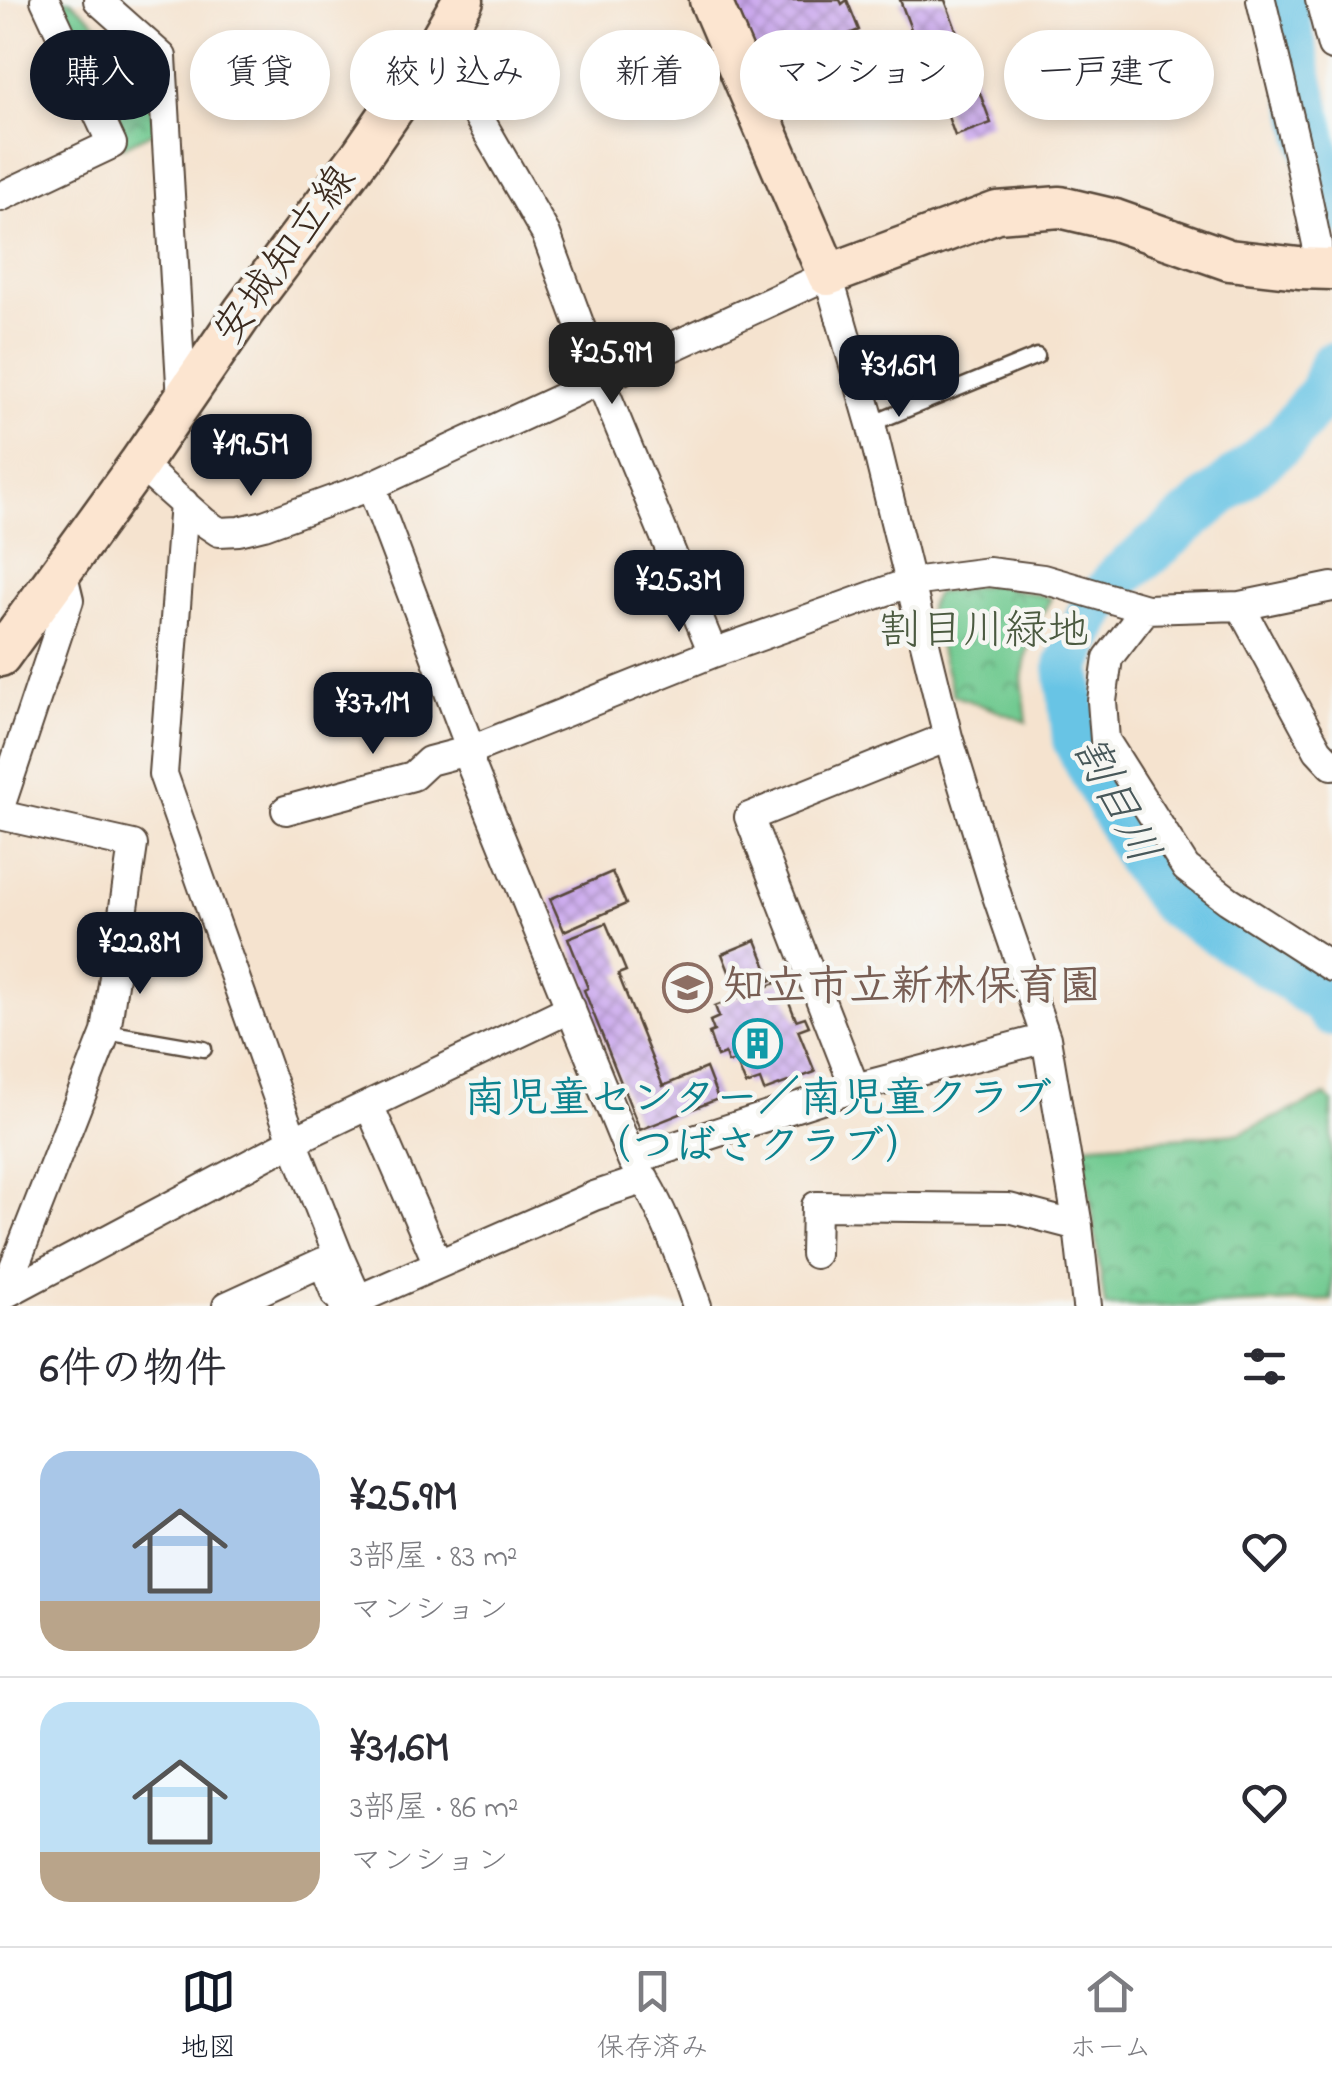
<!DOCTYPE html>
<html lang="ja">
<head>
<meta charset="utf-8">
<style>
  :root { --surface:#fff; --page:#f2f2f3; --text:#2b2b33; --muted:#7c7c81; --line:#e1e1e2; --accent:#111827 }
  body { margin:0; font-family:"Indie Flower","Klee One",sans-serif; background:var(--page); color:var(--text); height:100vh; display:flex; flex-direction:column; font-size:38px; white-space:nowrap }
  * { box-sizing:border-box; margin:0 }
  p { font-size:32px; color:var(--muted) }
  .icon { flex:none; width:55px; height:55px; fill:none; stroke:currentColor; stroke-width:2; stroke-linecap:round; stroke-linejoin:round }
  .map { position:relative; height:1306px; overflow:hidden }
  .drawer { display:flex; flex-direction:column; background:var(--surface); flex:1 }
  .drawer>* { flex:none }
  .hud { position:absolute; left:30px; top:30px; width:1272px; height:90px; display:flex; gap:20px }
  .price { position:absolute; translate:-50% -85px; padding:0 22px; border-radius:20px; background:var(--accent); color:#fff; font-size:32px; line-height:65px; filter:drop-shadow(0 2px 5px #0008) }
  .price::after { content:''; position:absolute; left:50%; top:60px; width:30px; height:22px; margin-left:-15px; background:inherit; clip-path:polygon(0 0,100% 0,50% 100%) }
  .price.active { background:#222; color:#fff }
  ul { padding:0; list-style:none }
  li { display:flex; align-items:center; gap:30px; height:250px; padding:0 40px }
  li+li { border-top:2px solid var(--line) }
  li span { display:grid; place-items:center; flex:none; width:280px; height:200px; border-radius:30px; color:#555 }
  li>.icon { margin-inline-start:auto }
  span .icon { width:120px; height:120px; fill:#fffc; stroke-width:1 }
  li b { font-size:42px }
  h2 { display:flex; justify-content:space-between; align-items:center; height:120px; padding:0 40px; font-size:42px }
  .pill { padding:0 35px; border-radius:45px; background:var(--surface); box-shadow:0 5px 15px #0003; font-size:35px; line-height:90px }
  .pill.active { background:var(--accent); color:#fff }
  .menu { display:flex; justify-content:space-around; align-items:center; height:140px; border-top:2px solid var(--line); background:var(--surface); font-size:28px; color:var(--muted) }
  .menu a { display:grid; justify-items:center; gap:5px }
  .menu .active { color:var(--accent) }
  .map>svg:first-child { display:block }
  .park { fill:url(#park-crowns); stroke:#567a58; stroke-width:2.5 }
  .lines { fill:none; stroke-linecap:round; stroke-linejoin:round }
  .river { stroke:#67c4e5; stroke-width:48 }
  .building { fill:url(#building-cross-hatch) }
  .lane-casing { stroke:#574639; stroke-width:19 }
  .street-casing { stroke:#574639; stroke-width:32 }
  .secondary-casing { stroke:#574639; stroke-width:45 }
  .lane { stroke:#fff; stroke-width:14 }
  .street { stroke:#fff; stroke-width:28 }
  .secondary { stroke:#fce5d0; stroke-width:40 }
  .labels { text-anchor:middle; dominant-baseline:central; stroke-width:9; stroke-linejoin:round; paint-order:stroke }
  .street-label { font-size:42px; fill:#3b2a1e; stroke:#f6f6f2 }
  .park-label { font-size:42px; fill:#4b5a40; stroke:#f6f6f2 }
  .education-label { font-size:42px; font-weight:bold; fill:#785e54; stroke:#f6f6f2; text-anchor:start }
  .culture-label { font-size:42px; font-weight:bold; fill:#0d838f; stroke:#f6f6f2 }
  .water-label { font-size:45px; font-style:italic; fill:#48585a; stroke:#f6f6f2 }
</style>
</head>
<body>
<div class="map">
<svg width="1332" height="1306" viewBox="0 0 1332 1306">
  <defs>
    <pattern id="park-crowns" width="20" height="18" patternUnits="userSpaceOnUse" patternTransform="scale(2.5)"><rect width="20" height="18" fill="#71ca91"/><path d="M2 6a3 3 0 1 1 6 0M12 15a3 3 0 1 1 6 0" fill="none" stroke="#5ea476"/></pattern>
    <pattern id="building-cross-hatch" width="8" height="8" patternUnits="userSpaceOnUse" patternTransform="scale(2.5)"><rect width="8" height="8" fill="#cba8ee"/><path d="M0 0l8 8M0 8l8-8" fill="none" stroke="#a689c0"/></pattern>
  </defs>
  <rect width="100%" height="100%" fill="#f6f6f2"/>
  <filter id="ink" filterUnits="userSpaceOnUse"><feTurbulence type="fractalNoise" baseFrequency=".01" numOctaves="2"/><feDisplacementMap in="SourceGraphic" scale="20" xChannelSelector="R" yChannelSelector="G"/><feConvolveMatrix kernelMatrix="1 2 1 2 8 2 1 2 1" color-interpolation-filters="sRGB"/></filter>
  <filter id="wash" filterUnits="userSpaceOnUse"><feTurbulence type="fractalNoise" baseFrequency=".0048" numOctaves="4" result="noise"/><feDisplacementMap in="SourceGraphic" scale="40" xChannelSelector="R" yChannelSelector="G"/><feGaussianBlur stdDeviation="2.25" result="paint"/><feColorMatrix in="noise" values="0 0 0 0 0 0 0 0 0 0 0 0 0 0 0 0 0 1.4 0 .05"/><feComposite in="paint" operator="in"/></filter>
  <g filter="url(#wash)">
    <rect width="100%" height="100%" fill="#f5e3cf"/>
    <path class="park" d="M53,0H71L148,70L155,131L123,147Z
      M993,584L1051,598L1030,638L1022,678L1027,722L953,695L928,608L936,593Z
      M1326,1095L1332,1102V1300L1187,1306H1105L1083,1145L1240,1133Z"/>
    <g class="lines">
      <path class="river" d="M1282,0L1316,150L1332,210
        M1332,366L1323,391L1285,439L1118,578L1090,616L1068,666L1076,740L1139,859L1171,902L1289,977L1322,1001L1332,1013"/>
    </g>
    <g id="blocks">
      <path class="building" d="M733,0H840L842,4L847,0L859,30L762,70Z
        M900,0H945L991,123L955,136L938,89L919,96L903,53L918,48Z
        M612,872L626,904L564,931L550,899Z
        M606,923L626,971L618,974L663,1086L706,1068L718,1099L640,1130L584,990L588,988L568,938Z
        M756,940L772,980L738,994L722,954Z
        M781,981L796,1020L805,1017L809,1026L798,1030L815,1072L764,1091L760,1080L746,1085L736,1061L728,1063L725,1054L717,1057L709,1033L714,1031L710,1021L719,1017L715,1006Z"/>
    </g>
  </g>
  <g filter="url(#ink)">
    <use href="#blocks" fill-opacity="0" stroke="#574639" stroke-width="2.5"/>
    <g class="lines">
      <defs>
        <path id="lane" d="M871,424L1037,356
          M106,1032L204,1049"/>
        <path id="street" d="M98,0L162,57L182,401
          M1261,0L1300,163L1317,244L1318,269
          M1320,0L1332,46
          M437,45L546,234L600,380L713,653
          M0,197L112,144L45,0
          M139,464L204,522L219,532L239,531L264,525L371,486L828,275L871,424L948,737L997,896L1046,1038L1078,1226L1087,1306
          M371,486L471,750V765L632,1160C662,1204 680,1256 697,1306
          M184,503L163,774L293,1141L337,1252L361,1306
          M1240,606L1318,750L1332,765
          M1146,609L1108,658L1102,701L1105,740L1186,868L1228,900L1332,967
          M0,807L69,600L62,571
          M286,810L413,776L429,761L471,750L713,653L911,582L989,572L1043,579L1146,609L1240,606L1332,587
          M0,815L133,845L106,1032L3,1295
          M855,1088L749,817L948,737
          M369,1105L438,1264
          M632,1160L855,1088L1046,1038
          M815,1254L816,1206L1009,1208L1078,1226
          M3,1295L293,1141L571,1008
          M227,1306L323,1262L336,1295
          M343,1306L594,1196L645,1179"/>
        <path id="secondary" d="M710,0L828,275L997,212L1060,207L1115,220L1229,260L1299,268L1332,269
          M0,656L139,464L244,311L362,154L437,45L463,0"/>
      </defs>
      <use href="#lane" class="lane-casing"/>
      <use href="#street" class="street-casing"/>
      <use href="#secondary" class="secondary-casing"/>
      <use href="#lane" class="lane"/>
      <use href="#street" class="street"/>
      <use href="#secondary" class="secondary"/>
    </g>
  </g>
  <defs>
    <symbol id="school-ring" viewBox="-11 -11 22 22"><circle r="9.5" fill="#f6f6f2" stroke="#8d6e63" stroke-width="1.5"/><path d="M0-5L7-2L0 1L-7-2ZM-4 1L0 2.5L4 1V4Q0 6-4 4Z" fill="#8d6e63"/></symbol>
    <symbol id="building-ring" viewBox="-11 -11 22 22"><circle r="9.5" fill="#f6f6f2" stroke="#0f9aa8" stroke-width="1.5"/><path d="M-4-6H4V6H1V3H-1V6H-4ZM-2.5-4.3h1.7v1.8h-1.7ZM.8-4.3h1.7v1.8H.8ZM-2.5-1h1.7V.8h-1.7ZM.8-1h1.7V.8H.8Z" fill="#0f9aa8"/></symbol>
  </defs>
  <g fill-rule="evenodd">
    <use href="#school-ring" x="660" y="960" width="55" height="55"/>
    <use href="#building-ring" x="730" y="1016" width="55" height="55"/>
  </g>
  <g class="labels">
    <g class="street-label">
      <text transform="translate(286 256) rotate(-54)">安城知立線</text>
    </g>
    <g class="park-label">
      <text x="984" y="632">割目川緑地</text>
    </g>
    <g class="education-label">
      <text x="723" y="988">知立市立新林保育園</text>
    </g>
    <g class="culture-label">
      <text x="758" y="1100">南児童センター／南児童クラブ<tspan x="758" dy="48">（つばさクラブ）</tspan></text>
    </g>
    <g class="water-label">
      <text transform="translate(1114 801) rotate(63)">割目川</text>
    </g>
  </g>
</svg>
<b class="price active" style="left:612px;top:407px">¥25.9M</b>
<b class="price" style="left:899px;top:420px">¥31.6M</b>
<b class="price" style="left:251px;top:499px">¥19.5M</b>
<b class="price" style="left:679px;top:635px">¥25.3M</b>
<b class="price" style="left:373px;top:757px">¥37.1M</b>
<b class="price" style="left:140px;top:997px">¥22.8M</b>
<div class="hud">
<a class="pill active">購入</a>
<a class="pill">賃貸</a>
<a class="pill">絞り込み</a>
<a class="pill">新着</a>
<a class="pill">マンション</a>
<a class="pill">一戸建て</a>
</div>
</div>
<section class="drawer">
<h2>6件の物件<svg class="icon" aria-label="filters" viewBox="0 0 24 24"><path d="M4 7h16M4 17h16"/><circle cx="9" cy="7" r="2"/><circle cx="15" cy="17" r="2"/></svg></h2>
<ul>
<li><span style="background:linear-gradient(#a9c7e8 75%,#b9a48a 0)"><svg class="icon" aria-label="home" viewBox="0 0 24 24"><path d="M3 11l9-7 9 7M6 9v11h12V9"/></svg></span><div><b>¥25.9M</b><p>3部屋 · 83 m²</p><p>マンション</p></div><svg class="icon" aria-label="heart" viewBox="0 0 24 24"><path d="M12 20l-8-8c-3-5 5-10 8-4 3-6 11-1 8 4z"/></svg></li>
<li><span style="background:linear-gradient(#bfe0f5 75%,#b9a48a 0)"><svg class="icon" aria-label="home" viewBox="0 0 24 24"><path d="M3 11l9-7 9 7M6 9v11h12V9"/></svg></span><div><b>¥31.6M</b><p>3部屋 · 86 m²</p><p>マンション</p></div><svg class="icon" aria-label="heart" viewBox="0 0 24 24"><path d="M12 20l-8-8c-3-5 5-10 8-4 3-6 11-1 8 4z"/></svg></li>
</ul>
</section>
<nav class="menu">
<a class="active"><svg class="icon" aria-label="map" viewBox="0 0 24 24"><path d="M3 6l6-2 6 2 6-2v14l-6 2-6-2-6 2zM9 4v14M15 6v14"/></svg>地図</a>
<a><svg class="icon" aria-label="saved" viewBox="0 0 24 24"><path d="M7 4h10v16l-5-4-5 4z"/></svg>保存済み</a>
<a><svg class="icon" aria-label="home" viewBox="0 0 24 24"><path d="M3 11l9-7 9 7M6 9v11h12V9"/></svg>ホーム</a>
</nav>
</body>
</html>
